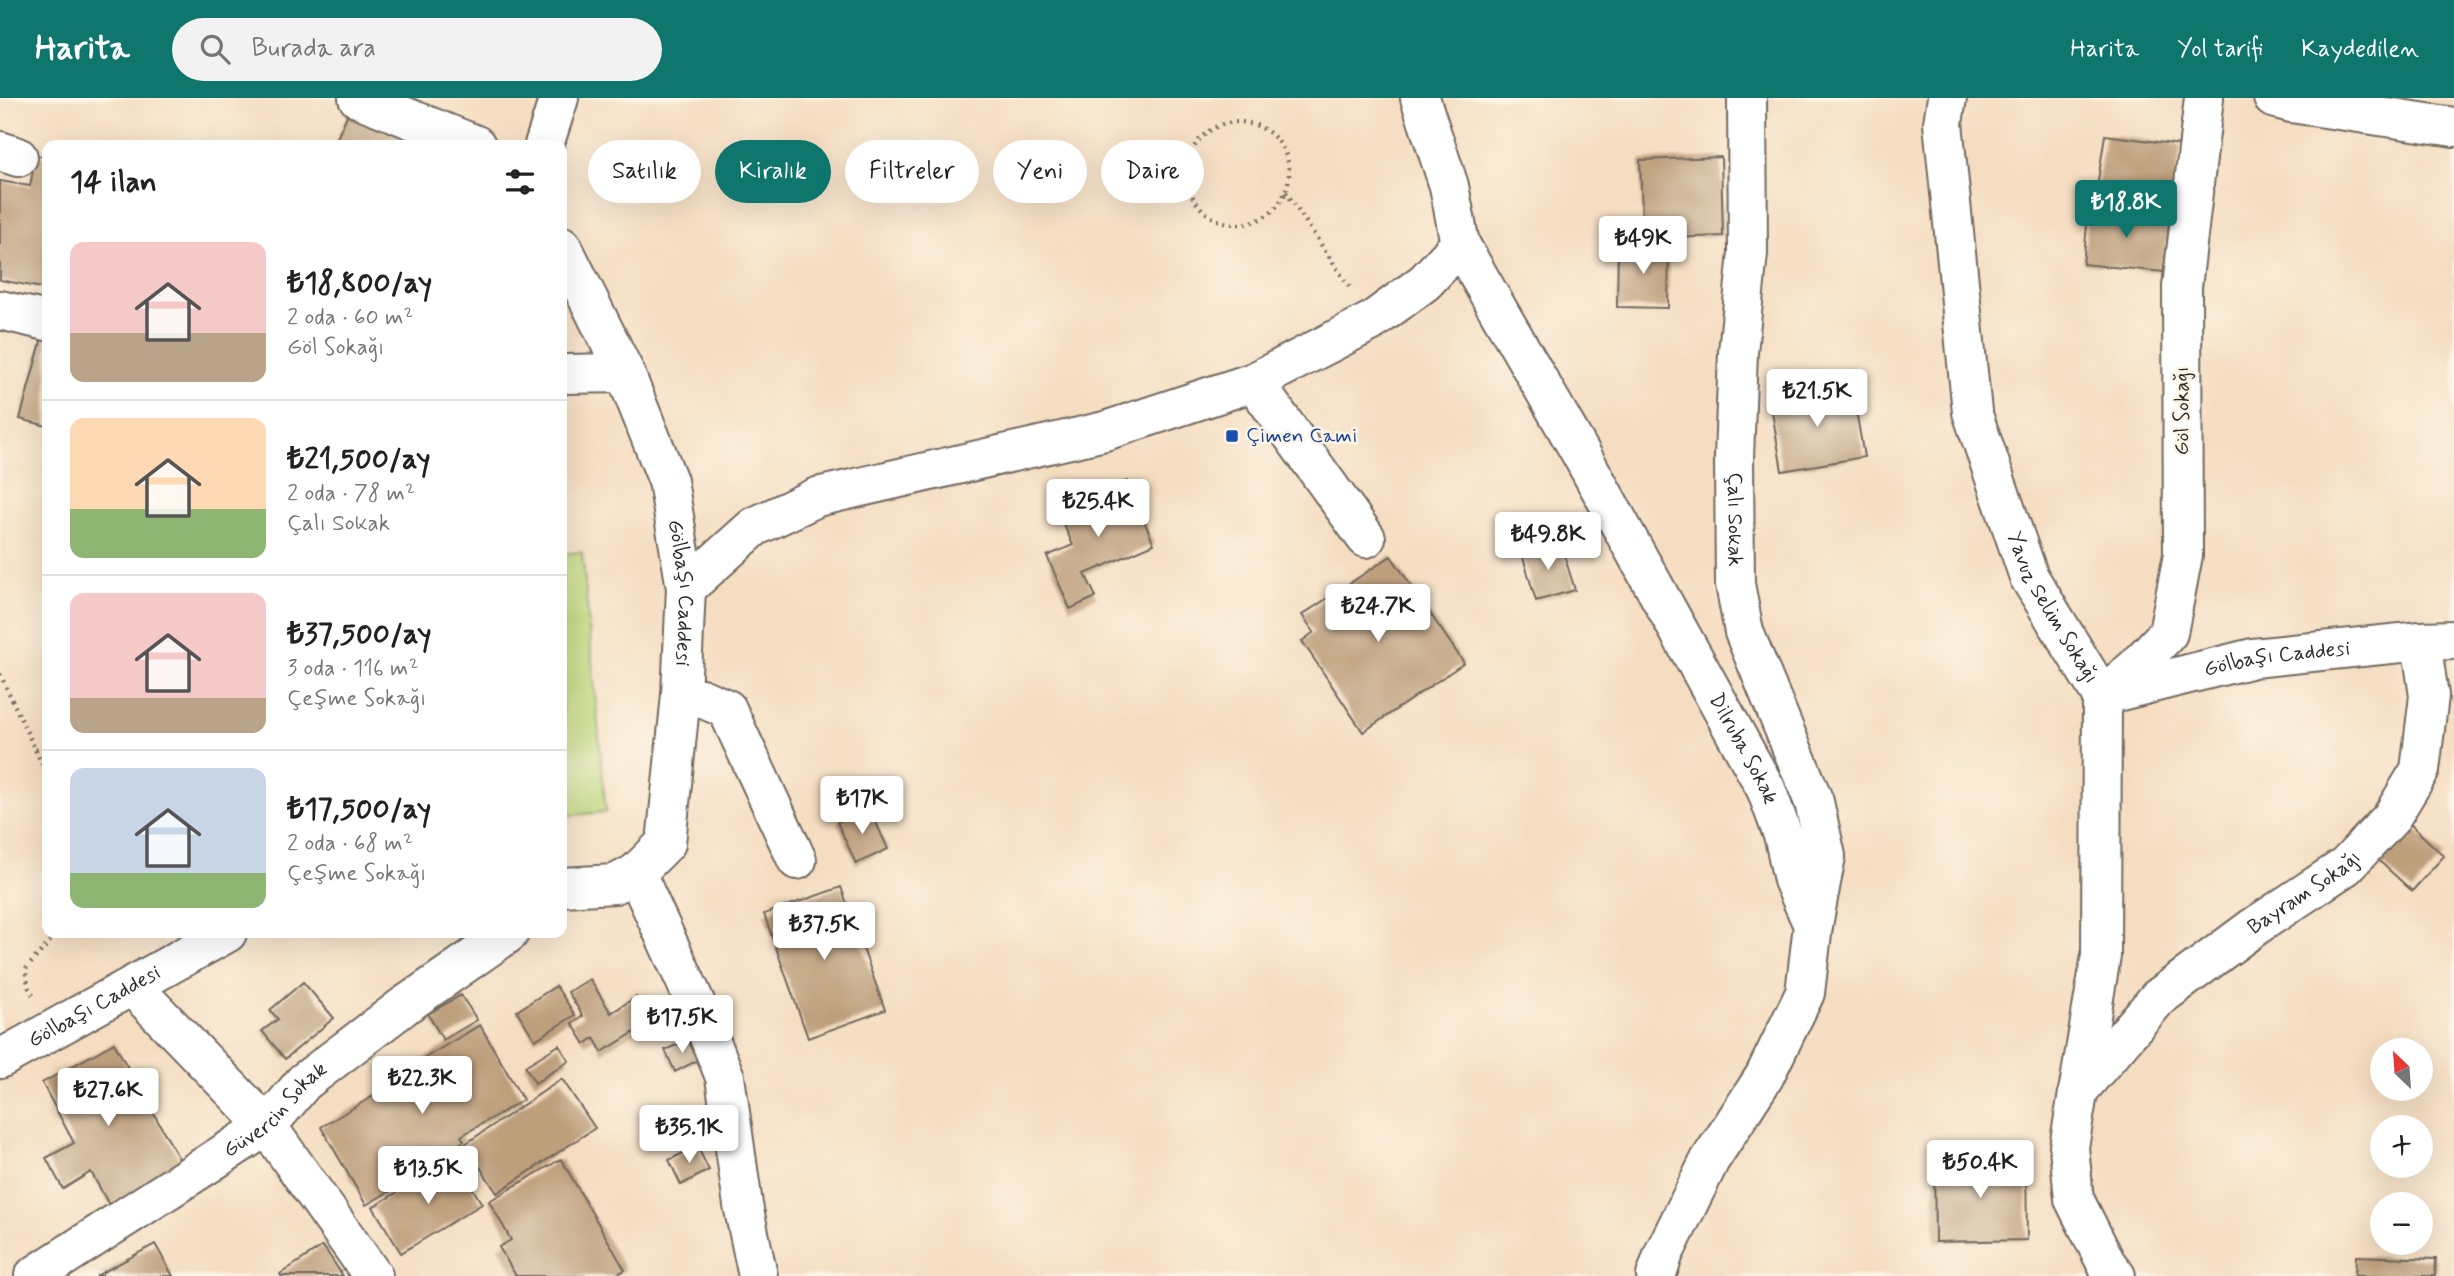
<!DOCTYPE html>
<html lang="tr">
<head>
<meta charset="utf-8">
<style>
  :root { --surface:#fff; --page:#f2f2f2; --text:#222; --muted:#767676; --line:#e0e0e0; --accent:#0f766e }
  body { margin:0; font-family:Mynerve,sans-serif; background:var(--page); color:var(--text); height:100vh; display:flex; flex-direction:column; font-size:26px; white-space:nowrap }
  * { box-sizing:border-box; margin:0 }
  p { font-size:23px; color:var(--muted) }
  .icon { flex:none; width:38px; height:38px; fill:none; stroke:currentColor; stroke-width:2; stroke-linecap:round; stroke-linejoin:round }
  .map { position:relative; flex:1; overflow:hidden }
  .sheet { position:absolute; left:42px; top:42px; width:525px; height:798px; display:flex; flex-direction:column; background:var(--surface); border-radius:14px; box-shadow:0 7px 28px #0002 }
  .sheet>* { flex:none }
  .hud { position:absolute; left:588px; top:42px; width:665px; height:63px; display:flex; gap:14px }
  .needle { width:46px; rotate:335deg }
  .controls { position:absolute; left:2370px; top:940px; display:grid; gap:14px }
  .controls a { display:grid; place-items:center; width:63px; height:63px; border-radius:50%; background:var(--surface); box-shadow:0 7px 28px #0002; font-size:35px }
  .price { position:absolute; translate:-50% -60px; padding:0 16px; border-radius:7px; background:#fff; color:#222; font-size:23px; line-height:46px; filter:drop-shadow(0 2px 4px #0008) }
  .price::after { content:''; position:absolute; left:50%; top:42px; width:21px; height:16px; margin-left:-10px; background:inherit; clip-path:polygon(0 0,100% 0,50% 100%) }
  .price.on { background:var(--accent); color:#fff }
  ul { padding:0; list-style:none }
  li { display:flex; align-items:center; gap:21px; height:175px; padding:0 28px }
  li+li { border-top:2px solid var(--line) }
  li span { display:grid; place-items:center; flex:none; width:196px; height:140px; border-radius:14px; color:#555 }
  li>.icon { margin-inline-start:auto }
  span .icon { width:84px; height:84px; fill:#fffc; stroke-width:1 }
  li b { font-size:30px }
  h2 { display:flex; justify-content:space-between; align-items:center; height:84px; padding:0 28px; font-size:30px }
  .tag { padding:0 24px; border-radius:32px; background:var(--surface); box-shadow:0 7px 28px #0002; font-size:24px; line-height:63px }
  .tag.on { background:var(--accent); color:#fff }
  header { display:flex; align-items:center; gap:42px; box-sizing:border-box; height:98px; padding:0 35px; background:var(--accent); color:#fff }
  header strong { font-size:33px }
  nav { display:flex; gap:38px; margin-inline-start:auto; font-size:24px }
  .search { width:490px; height:63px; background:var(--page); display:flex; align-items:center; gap:18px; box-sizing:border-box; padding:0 24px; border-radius:38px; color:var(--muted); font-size:26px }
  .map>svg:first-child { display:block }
  .green { fill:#bcd67a; stroke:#748052; stroke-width:2 }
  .building { fill:#be9f7c }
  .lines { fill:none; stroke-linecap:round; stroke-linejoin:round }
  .minor-casing { stroke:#726960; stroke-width:42 }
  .path { stroke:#726960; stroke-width:4.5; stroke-dasharray:2 5; stroke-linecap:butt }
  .minor { stroke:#fff; stroke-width:38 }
  .transit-dot { fill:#1a4fb4; stroke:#fcf5e5; stroke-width:2.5 }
  .labels { text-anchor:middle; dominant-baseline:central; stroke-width:5; stroke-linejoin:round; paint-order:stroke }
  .street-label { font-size:21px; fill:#2b2b2b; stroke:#fcf5e5 }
  .transit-label { font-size:21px; fill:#164399; stroke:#fcf5e5; text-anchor:start }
</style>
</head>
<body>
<header>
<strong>Harita</strong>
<div class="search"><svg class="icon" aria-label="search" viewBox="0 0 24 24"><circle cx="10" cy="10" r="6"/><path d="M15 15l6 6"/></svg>Burada ara</div>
<nav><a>Harita</a><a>Yol tarifi</a><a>Kaydedilen</a></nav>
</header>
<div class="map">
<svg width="2454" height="1178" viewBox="0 0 2454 1178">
  <rect width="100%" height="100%" fill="#fcf5e5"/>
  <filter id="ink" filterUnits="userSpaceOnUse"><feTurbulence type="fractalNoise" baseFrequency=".0143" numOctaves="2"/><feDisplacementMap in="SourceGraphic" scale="14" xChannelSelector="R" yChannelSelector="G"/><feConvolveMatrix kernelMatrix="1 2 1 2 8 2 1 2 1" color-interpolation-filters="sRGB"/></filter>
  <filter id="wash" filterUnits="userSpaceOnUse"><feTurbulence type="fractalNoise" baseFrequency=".00686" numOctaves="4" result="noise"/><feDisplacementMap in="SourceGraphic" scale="28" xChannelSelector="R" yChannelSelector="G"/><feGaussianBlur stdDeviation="1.57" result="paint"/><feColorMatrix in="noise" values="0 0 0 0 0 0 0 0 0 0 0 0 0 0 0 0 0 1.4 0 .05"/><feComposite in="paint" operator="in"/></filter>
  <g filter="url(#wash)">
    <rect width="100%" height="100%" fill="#f5ddc1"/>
    <path class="green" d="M582,454L606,714L562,718V456Z"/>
    <g id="blocks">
      <path class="building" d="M352,6L407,29L399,47H334Z
        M2105,37L2181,47L2172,113L2095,102Z
        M36,57L47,60V191L0,182V83L30,88Z
        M1721,59L1723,138L1643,141L1640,62Z
        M2089,109L2170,117L2164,174L2083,166Z
        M1618,147L1669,148L1668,210L1617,209Z
        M42,240L47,241V328L20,321Z
        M1852,288L1864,359L1782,373L1770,302Z
        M1127,383L1154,446L1085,476L1096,499L1070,511L1047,458L1073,447L1058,414Z
        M1560,444L1575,492L1536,503L1522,456Z
        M1391,458L1464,565L1363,634L1302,543L1314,534L1302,517Z
        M869,709L888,751L856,766L837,724Z
        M2408,724L2444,758L2412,793L2376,760Z
        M841,789L885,912L808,940L764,816Z
        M590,881L611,915L636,899L651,924L602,954L594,940L585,946L572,925L583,918L568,894Z
        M303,884L334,920L285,961L262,933L278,921L270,912Z
        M556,888L575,917L535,942L517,913Z
        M461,897L477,922L443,942L428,916Z
        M480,927L523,1002L461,1038L464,1043L428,1064L431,1069L366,1107L321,1029L385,991L392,1003L428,983L418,964Z
        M690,941L700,961L675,974L665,952Z
        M114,945L182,1066L109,1107L91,1074L63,1091L46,1060L74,1045L42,985Z
        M559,947L569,963L535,985L525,968Z
        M562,981L595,1030L497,1095L465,1046Z
        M697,1048L709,1072L681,1087L669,1062Z
        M454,1060L482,1106L401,1155L373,1109Z
        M2026,1060L2027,1142L1935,1144L1934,1062Z
        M561,1061L625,1172L614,1178H516L499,1149L511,1142L489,1103Z
        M155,1146L173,1178H96Z
        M323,1148L343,1178H281L280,1176Z
        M2356,1158L2436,1161L2435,1178H2355Z"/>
    </g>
  </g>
  <g filter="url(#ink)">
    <use href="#blocks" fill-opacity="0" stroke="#726960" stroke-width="2"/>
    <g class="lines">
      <defs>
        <g id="minor">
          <path d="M358,0L476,47"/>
          <path id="s1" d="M1747,0L1748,155L1738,254L1734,360L1735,486L1744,534L1814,704L1826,758L1813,827"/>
          <path id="s2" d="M1947,0L1943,25L1972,314L2029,479L2102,598L2101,858L2069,1049L2074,1101L2106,1165L2116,1178"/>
          <path d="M2273,0L2291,5L2454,29"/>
          <path d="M544,47L559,0"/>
          <path d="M0,53L18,59"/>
          <path id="s3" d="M1460,146L1580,354L1766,691L1784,740L1793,782L1813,827L1805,895L1764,979L1710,1062L1664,1155L1656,1178"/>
          <path id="s4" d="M562,148L625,275L668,383L686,490L681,597L666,745L636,775L615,786L562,789"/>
          <path d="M0,212L47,223"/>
          <path d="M562,276L625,275"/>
          <path d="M1254,284L1366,440"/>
          <path d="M686,490L754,429L817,399L1105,333L1254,284L1372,223L1425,184L1460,146L1449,88L1420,0"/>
          <path id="s5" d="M2108,596L2253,560L2421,543L2454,542"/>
          <path d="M681,597L701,600L727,611L797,762"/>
          <path d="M2102,598L2135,570L2168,535L2183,457L2182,189L2204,0"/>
          <path d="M636,775L695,904L725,979L743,1107L758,1178"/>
          <path d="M132,888L267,1028L373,1178"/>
          <path id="s6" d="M0,961L227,835"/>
          <path id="s7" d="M2078,993L2158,900L2254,829L2346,768L2391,720L2420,672L2429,598L2421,543"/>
          <path id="s8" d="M34,1178L267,1028L304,984L404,908L509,835"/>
        </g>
      </defs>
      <use href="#minor" class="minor-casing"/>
      <path class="path" d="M1187 75a51 51 0 1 1 102 0a51 51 0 1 1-102 0Z
        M1286,94L1350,190
        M0,576L47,677
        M36,652L47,647
        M33,897L29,890L25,872L57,835"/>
      <use href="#minor" class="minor"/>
    </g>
  </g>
  <rect class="transit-dot" x="1225" y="331" width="14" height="14" rx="3.5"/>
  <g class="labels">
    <g class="street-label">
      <text transform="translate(2182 313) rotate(-90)">Göl Sokağı</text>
      <text stroke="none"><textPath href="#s1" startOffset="422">Çalı Sokak</textPath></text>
      <text stroke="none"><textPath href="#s4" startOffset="371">Gölbaşı Caddesi</textPath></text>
      <text stroke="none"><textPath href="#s2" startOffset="528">Yavuz Selim Sokağı</textPath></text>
      <text stroke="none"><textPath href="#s5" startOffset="173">Gölbaşı Caddesi</textPath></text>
      <text stroke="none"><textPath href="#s3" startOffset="579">Dilruba Sokak</textPath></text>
      <text stroke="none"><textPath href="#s7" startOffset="303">Bayram Sokağı</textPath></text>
      <text stroke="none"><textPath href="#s6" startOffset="108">Gölbaşı Caddesi</textPath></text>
      <text stroke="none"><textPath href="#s8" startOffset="294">Güvercin Sokak</textPath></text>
    </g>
    <g class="transit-label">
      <text x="1246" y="338">Çimen Cami</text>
    </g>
  </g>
</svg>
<div class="controls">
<a><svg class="needle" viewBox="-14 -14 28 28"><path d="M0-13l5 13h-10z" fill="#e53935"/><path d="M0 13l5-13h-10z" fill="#767676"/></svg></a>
<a>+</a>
<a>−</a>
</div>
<b class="price on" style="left:2126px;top:142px">₺18.8K</b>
<b class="price" style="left:1643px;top:178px">₺49K</b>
<b class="price" style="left:1817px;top:331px">₺21.5K</b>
<b class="price" style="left:1098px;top:441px">₺25.4K</b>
<b class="price" style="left:1548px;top:474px">₺49.8K</b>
<b class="price" style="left:1378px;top:546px">₺24.7K</b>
<b class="price" style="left:862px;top:738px">₺17K</b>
<b class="price" style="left:824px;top:864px">₺37.5K</b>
<b class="price" style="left:682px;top:957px">₺17.5K</b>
<b class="price" style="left:422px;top:1018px">₺22.3K</b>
<b class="price" style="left:108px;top:1030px">₺27.6K</b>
<b class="price" style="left:689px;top:1067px">₺35.1K</b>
<b class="price" style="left:1980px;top:1102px">₺50.4K</b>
<b class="price" style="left:428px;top:1108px">₺13.5K</b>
<div class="hud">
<a class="tag">Satılık</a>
<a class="tag on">Kiralık</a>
<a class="tag">Filtreler</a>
<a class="tag">Yeni</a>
<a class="tag">Daire</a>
</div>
<section class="sheet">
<h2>14 ilan<svg class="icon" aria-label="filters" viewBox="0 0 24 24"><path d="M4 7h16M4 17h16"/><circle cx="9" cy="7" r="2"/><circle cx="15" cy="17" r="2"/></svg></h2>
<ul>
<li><span style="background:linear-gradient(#f6c9c9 65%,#b9a48a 0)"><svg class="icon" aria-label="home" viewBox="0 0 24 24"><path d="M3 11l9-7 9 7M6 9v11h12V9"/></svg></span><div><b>₺18,800/ay</b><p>2 oda · 60 m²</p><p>Göl Sokağı</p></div></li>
<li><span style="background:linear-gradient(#ffd9b3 65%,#8fb573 0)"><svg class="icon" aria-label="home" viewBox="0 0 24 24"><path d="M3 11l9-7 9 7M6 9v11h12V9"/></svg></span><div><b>₺21,500/ay</b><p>2 oda · 78 m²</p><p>Çalı Sokak</p></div></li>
<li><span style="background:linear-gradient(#f6c9c9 75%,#b9a48a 0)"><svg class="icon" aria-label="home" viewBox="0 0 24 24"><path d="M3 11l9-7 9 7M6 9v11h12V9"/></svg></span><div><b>₺37,500/ay</b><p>3 oda · 116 m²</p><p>Çeşme Sokağı</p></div></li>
<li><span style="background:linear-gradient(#c9d6e8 75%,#8fb573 0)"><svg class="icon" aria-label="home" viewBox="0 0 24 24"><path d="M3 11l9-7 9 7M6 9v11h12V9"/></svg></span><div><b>₺17,500/ay</b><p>2 oda · 68 m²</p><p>Çeşme Sokağı</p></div></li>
</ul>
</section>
</div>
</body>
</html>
